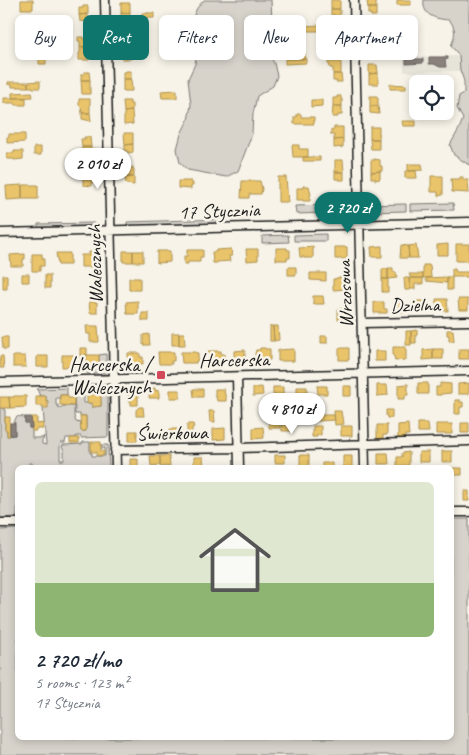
<!DOCTYPE html>
<html lang="en">
<head>
<meta charset="utf-8">
<style>
  :root { --surface:#fff; --page:#f6f6f7; --text:#1f2937; --muted:#747a83; --line:#e0e1e3; --accent:#0f766e }
  body { margin:0; font-family:Caveat,sans-serif; background:var(--page); color:var(--text); height:100vh; display:flex; flex-direction:column; font-size:19px; white-space:nowrap }
  * { box-sizing:border-box; margin:0 }
  p { font-size:16px; color:var(--muted) }
  .icon { flex:none; width:28px; height:28px; fill:none; stroke:currentColor; stroke-width:2; stroke-linecap:round; stroke-linejoin:round }
  .map { position:relative; flex:1; overflow:hidden }
  .sheet { position:absolute; left:15px; top:465px; width:439px; height:275px; display:flex; flex-direction:column; background:var(--surface); border-radius:8px; box-shadow:0 2px 8px #0003 }
  .sheet>* { flex:none }
  .top-card { position:absolute; left:15px; top:15px; width:440px; height:45px; display:flex; gap:10px }
  .tools { position:absolute; left:409px; top:75px; display:grid; gap:10px }
  .tools a { display:grid; place-items:center; width:45px; height:45px; border-radius:8px; background:var(--surface); box-shadow:0 2px 8px #0003; font-size:25px }
  .price { position:absolute; translate:-50% -42px; padding:0 11px; border-radius:18px; background:#fff; color:#222; font-size:16px; line-height:32px; filter:drop-shadow(0 1px 2px #0008) }
  .price::after { content:''; position:absolute; left:50%; top:30px; width:15px; height:11px; margin-left:-8px; background:inherit; clip-path:polygon(0 0,100% 0,50% 100%) }
  .price.selected { background:var(--accent); color:#fff }
  ul { padding:0; list-style:none }
  li { display:grid; align-content:center; gap:10px; height:265px; padding:0 20px }
  li+li { border-top:1px solid var(--line) }
  li span { display:grid; place-items:center; height:155px; border-radius:8px; color:#555 }
  li>.icon { margin-inline-start:auto }
  span .icon { width:90px; height:90px; fill:#fffc; stroke-width:1 }
  li b { font-size:21px }
  .pill { padding:0 18px; border-radius:8px; background:var(--surface); box-shadow:0 2px 8px #0003; font-size:18px; line-height:45px }
  .pill.selected { background:var(--accent); color:#fff }
  .map>svg:first-child { display:block }
  .built { fill:#e6e3d9 }
  .green { fill:#d7d3cb; stroke:#7a7874 }
  .homes { fill:#e9c46a; stroke:#ac9253 }
  .industry { fill:#8a817c; stroke:#69635f }
  .lines { fill:none; stroke-linecap:round; stroke-linejoin:round }
  .minor-casing { stroke:#1c1c1c; stroke-width:11 }
  .minor { stroke:#f7f3e8; stroke-width:8 }
  .poi-dot { fill:#d1495b; stroke:#f7f3e8; stroke-width:2 }
  .labels { text-anchor:middle; dominant-baseline:central; stroke-width:5; stroke-linejoin:round; paint-order:stroke }
  .street-label { font-size:20px; fill:#1c1c1c; stroke:#f7f3e8 }
  .poi-label { font-size:20px; fill:#1c1c1c; stroke:#f7f3e8; text-anchor:end }
</style>
</head>
<body>
<div class="map">
<svg width="469" height="755" viewBox="0 0 469 755">
  <rect width="100%" height="100%" fill="#f7f3e8"/>
  <filter id="ink" filterUnits="userSpaceOnUse"><feTurbulence type="fractalNoise" baseFrequency=".02" numOctaves="2"/><feDisplacementMap in="SourceGraphic" scale="10" xChannelSelector="R" yChannelSelector="G"/><feConvolveMatrix kernelMatrix="1 2 1 2 8 2 1 2 1" color-interpolation-filters="sRGB"/></filter>
  <g filter="url(#ink)">
    <path class="built" d="M461,56L462,71L404,72V57Z"/>
    <path class="green" d="M204,0H271L272,22L269,30V54L274,63L277,76L273,86L257,96L253,114L252,134L238,171L226,177L188,170L180,163L177,149L181,134L188,120L191,105L188,79L195,64L198,45L192,36L190,24L197,8Z
      M424,0H469V165L454,155L450,145L459,129L463,119L457,108L459,96L464,93V81L460,70L459,55L451,46C455,36 457,28 449,20C436,19 422,16 424,0Z
      M453,203L454,210L410,211V204Z
      M406,204V211L368,212L367,205Z
      M327,205L328,213L296,214L295,206Z
      M225,219L224,223L127,226V222Z
      M94,223V226L39,228L38,226V224Z
      M326,234V241H294V235Z
      M288,235L289,242L262,243V236Z
      M106,354L107,373H87V366H99V355Z
      M95,386L90,393L84,394V403H92V407L101,406L100,386H104L108,389V437L81,438V436H76V438H66L65,443H61L60,445V460H64V451L62,447L63,445L82,444L83,442H90V453H92V456H105V448H101V445H108L109,467H97L96,466H90V468H59V465L54,466V467H33L32,463H29V467L18,468L17,517L0,518V408H5V429L7,430V436L15,435C15,431 13,418 17,417C17,416 24,417 25,417V423H29V428H32V438H43L44,436L43,440H42V444L46,445L43,408L48,401H46V396H40L37,389L67,388V395H60V398H56V405H58V407L60,408L64,406H74V416L76,422L81,423V431H86V416H80V414H75L74,393L73,392V388H80V392L85,391V387Z
      M451,519H469V755H0V530L17,529L18,738H451Z"/>
    <path class="homes" d="M21,0H33V9H21Z
      M331,0H340V9H331Z
      M369,0H376V8H368L367,1H369Z
      M397,0H411V5H397Z
      M121,3H130V13H121Z
      M83,6H88V14L79,15V8H83Z
      M368,8H376V16H371V14H368Z
      M331,9H340V17H335V15H331Z
      M121,13H130V21H132V23H130V26H121Z
      M142,13H154V18H142Z
      M88,14V22L80,21L79,15Z
      M322,25V31H303V26Z
      M331,28H340L341,41H332Z
      M368,29H377V40H368Z
      M393,32H403V40H389V35H393Z
      M78,37H84V39H89V47H80V41H78Z
      M125,38H130L131,46H122V39H125Z
      M368,40H377V48L368,47Z
      M389,40H398L399,45H390Z
      M332,41H341V51H332Z
      M21,42H39V49L22,50Z
      M122,46H131V59H122Z
      M80,47H89V60H79V53H80Z
      M39,49L38,55H22V50Z
      M39,49H46V64H39Z
      M305,52V59H285V53Z
      M285,59H306V63L285,64Z
      M328,62H341V74H333V68H330L329,64H328Z
      M369,65H377L378,73L369,74Z
      M126,71H131V79H123V72H126Z
      M84,72H89L90,80H81V74H85Z
      M378,73V84H369V74Z
      M333,74H341L342,82H336V81H333Z
      M123,79H131L132,91H123Z
      M81,80H90V94H82Z
      M40,81V88H33V87H28V82Z
      M8,82H28V87H12V84L8,85Z
      M390,84L406,85V89H390Z
      M177,90V98H162L161,91Z
      M32,92L33,97L12,98V93Z
      M337,96H341V99H342V106H333V98H337Z
      M370,96H377V98H378V106H370Z
      M4,98H26V105H15V103H4Z
      M79,99H90V113H82L81,107L79,105Z
      M311,100H322V106L311,107Z
      M123,101H130V104H132V111L124,112Z
      M333,106H342V115H338V117H332Z
      M370,106H378L379,114L370,113Z
      M132,111L133,124L124,125V112Z
      M82,113H90L91,121L82,119Z
      M297,114H301V117H314V124H294V117H297Z
      M402,121H416V126H403Z
      M334,127H343V139L334,140V135H331V130H334Z
      M370,127H379V139H370Z
      M124,133H133V144L125,145Z
      M9,134H25V142L7,143V137H9Z
      M84,137H90L91,147H82L81,139H85Z
      M343,139V147L334,148V140Z
      M370,139H379V149H371Z
      M133,144V152L128,153V151H125V145Z
      M292,145H299V149H308V157H293Z
      M34,147H41V155H34Z
      M82,147H91V159H79L78,152H82Z
      M14,151H23V159L14,160V159H7V153H14Z
      M303,157H320V161H303Z
      M374,159L380,160V166H382V171L371,172V160H375Z
      M335,160H343L344,172H335Z
      M408,164H422L423,170L408,171Z
      M133,167V169H134V177H125V168Z
      M87,170H92V178H83V172H87Z
      M380,171V179L375,180V178H371V172Z
      M405,171H416L417,178H405Z
      M335,172H344V180H339V179H335Z
      M431,176H443V195L438,196V192H431Z
      M125,177H134V185L126,184Z
      M278,177H286L288,202H278Z
      M460,177H463V180H468L469,193L452,192L451,179H460Z
      M83,178H92V186L83,185Z
      M178,181H191V183H193V186H191V189L178,188Z
      M242,181H260L262,189L261,194H249V198H241Z
      M22,185H38V199H22Z
      M22,185V199L7,200L6,186Z
      M303,186H309L311,195L310,196V201H303V200H297V188H303Z
      M448,244V255H437V245Z
      M456,244H469V261H456Z
      M401,245L408,246L409,258H400Z
      M416,245L418,258H409L408,246Z
      M382,246V257H372L371,247Z
      M313,247V258H304V257H300L299,248Z
      M335,247H347V259H335Z
      M276,248H287V250H290V258H287V260H276Z
      M231,249L232,256H229L230,261L217,262V263H213L212,252H216V250Z
      M246,249H258V260L247,261Z
      M187,250H203V257H200V262H188V264H184V256H187Z
      M123,251H133V262H123Z
      M133,251H143V262H133Z
      M157,251H170V262L157,263Z
      M89,252H98V259H97V267H81V255H89Z
      M56,253H70V265H58Z
      M25,254V259H23V266H11L10,255Z
      M32,254H42V258H44V266H40V271H32Z
      M423,265H430L431,278H423Z
      M288,267H296V275H288Z
      M388,268H393V272H396L397,278L388,279Z
      M382,269H388V279H382Z
      M452,269H455L456,272H468V277H452Z
      M310,273H326V281L310,280Z
      M22,274H29V282H22Z
      M409,274H423V278H411Z
      M3,275H7V289H3Z
      M45,275H50V288H45Z
      M347,277V289L333,290V279H336V278Z
      M447,277H452V290H447Z
      M447,277V283L426,281V278Z
      M129,278H140V290H129Z
      M404,278H409L410,290H405Z
      M409,278H423V284H415V289H410Z
      M382,279H388V292H382Z
      M313,296H323L324,304H313Z
      M436,299H447L448,311L437,310Z
      M458,299H468V310H459Z
      M138,301V314H127L126,302Z
      M404,301L405,312H394V302Z
      M415,301H425V312H415Z
      M89,302H97V313H90Z
      M374,302H384V309H387V313H374Z
      M348,308V320H338V309Z
      M142,313H149V321H142Z
      M86,326H98L99,342H90V334H87Z
      M270,326H273L274,341H270Z
      M273,326H278L279,340L274,341Z
      M417,330V335H416V343H411V331Z
      M447,330H453L454,341H449V335H447Z
      M406,331H411V345H406Z
      M172,333H179V345H172Z
      M179,333H184L185,345H179Z
      M149,334L150,345H143V335Z
      M321,336H327V343H321Z
      M2,337H8V349H3Z
      M393,347H406V360L395,361L394,356H393Z
      M80,348H87V355L80,356Z
      M260,348H265L266,349H270V360L256,361L255,354L256,350H260Z
      M339,348H349V360H339Z
      M294,349V361H278V350Z
      M433,349V359L423,360V350Z
      M433,349H443V359H433Z
      M459,349H469V359H459Z
      M245,350V362H234V351Z
      M208,351H221V354H224V362L209,363Z
      M375,351H385V361H375Z
      M158,352H174V361H171L172,364H159Z
      M181,352H196V353H198V361H196V363H182Z
      M128,353H140V357H143V364H140V365H128Z
      M62,355H74L75,366L62,367Z
      M86,355H99V366H87Z
      M86,355L87,367H80V356Z
      M0,356H3L4,368H0Z
      M13,356H25L26,367H13Z
      M37,356H48V367H37Z
      M418,383H428V394H418Z
      M440,383L451,384V393L441,394V395H436V387H440Z
      M469,383V394H458V384Z
      M408,384V395H405V399H398V385Z
      M377,385H387L388,395L377,396Z
      M317,386H327V394H318Z
      M343,386H351V396H343Z
      M262,387L263,395L253,396V388Z
      M273,387H283V395H273Z
      M297,387H307V394H297Z
      M150,388H155V391L159,390V398H149Z
      M193,389H203V397H194Z
      M215,389H224L225,396H226V401H217L216,396L215,397Z
      M170,390H180V398H170Z
      M128,391H138V405H131V401H128Z
      M98,394H101V406L92,407V403H87V395Z
      M60,395H68V398H74V406L60,405Z
      M14,396H26V407L10,408L9,397H14Z
      M36,396H46V401H48V408H43V406H36Z
      M0,397H9L10,408H0Z
      M312,398H318V410H313Z
      M455,400H460V402H463V407H460V414H455Z
      M139,407H143L144,416H136V410Z
      M307,410H313V421H307Z
      M313,410H318V421H313Z
      M386,410H392V418H387V416H386Z
      M209,411H214L215,422H210Z
      M268,411H274L275,422H269Z
      M334,411H341L342,418H343L344,424L335,425Z
      M318,415H334L335,420L318,421Z
      M80,416H86V431H81Z
      M5,417H10V436H7V430H5Z
      M31,417H37V424L43,423V429H36V431H32Z
      M291,421L292,431H282L281,422Z
      M269,422H280V428H269Z
      M418,423H428L429,432H418Z
      M461,423H469V433H461Z
      M187,424H193L194,427L192,428V435H187Z
      M408,424L409,435H405V438L398,439V425Z
      M436,424H452V434H436Z
      M377,425H387V435H383V439H377Z
      M313,426H321V435H317V437H312V430H313Z
      M341,426H352V436H341Z
      M263,427L264,438L253,439V428Z
      M225,428V439L213,440V429Z
      M170,429H178L179,431H181V440L170,438Z
      M129,431H137V441H129Z
      M151,433H160L161,440H152Z
      M70,438H79V443H70Z
      M91,442H101V451H104V455L97,456V452H91Z
      M442,451H452V462H442Z
      M409,452V465L397,466V457H402V453Z
      M419,452H429V462H419Z
      M378,453H388L389,464H378Z
      M275,455H285V463H275Z
      M300,455H309V467H300Z
      M150,456H160V465L151,466Z
      M160,456H169L170,466L160,467Z
      M343,456H352V467H343Z
      M194,457H203L204,468L194,467Z
      M130,459H138V468H130Z
      M322,463H332V468H322Z
      M452,468H462V475H452Z
      M464,491H469V501H464Z"/>
    <path class="industry" d="M429,57H448V59L445,60L446,67H440L434,64H429Z
      M406,59H423V63L406,64Z
      M25,417H31L32,428H29V423H25Z
      M10,423H15V435H10Z"/>
    <g class="lines">
      <defs>
        <path id="minor" d="M105,0L116,468
          M354,0L365,468
          M0,233L469,222
          M362,323L469,321
          M237,377L239,468
          M0,382L469,371
          M115,450L239,448L469,441
          M451,512H469
          M0,523H18"/>
      </defs>
      <use href="#minor" class="minor-casing"/>
      <use href="#minor" class="minor"/>
    </g>
  </g>
  <rect class="poi-dot" x="156" y="370" width="10" height="10" rx="2.5"/>
  <g class="labels">
    <g class="street-label">
      <text transform="translate(219 211) rotate(-2)">17 Stycznia</text>
      <text transform="translate(95 264) rotate(-91)">Walecznych</text>
      <text transform="translate(345 294) rotate(-92)">Wrzosowa</text>
      <text transform="translate(415 305) rotate(-1)">Dzielna</text>
      <text transform="translate(234 360) rotate(-1)">Harcerska</text>
      <text transform="translate(172 433) rotate(-1)">Świerkowa</text>
    </g>
    <g class="poi-label">
      <text x="151" y="364">Harcerska /<tspan x="151" dy="23">Walecznych</tspan></text>
    </g>
  </g>
</svg>
<div class="tools">
<a><svg class="icon" aria-label="locate" viewBox="0 0 24 24"><circle cx="12" cy="12" r="6"/><path d="M12 2v4M12 18v4M2 12h4M18 12h4"/></svg></a>
</div>
<b class="price" style="left:98px;top:190px">2 010 zł</b>
<b class="price selected" style="left:348px;top:234px">2 720 zł</b>
<b class="price" style="left:292px;top:435px">4 810 zł</b>
<div class="top-card">
<a class="pill">Buy</a>
<a class="pill selected">Rent</a>
<a class="pill">Filters</a>
<a class="pill">New</a>
<a class="pill">Apartment</a>
</div>
<section class="sheet">
<ul>
<li><span style="background:linear-gradient(#dfe7d0 65%,#8fb573 0)"><svg class="icon" aria-label="home" viewBox="0 0 24 24"><path d="M3 11l9-7 9 7M6 9v11h12V9"/></svg></span><div><b>2 720 zł/mo</b><p>5 rooms · 123 m²</p><p>17 Stycznia</p></div></li>
</ul>
</section>
</div>
</body>
</html>
